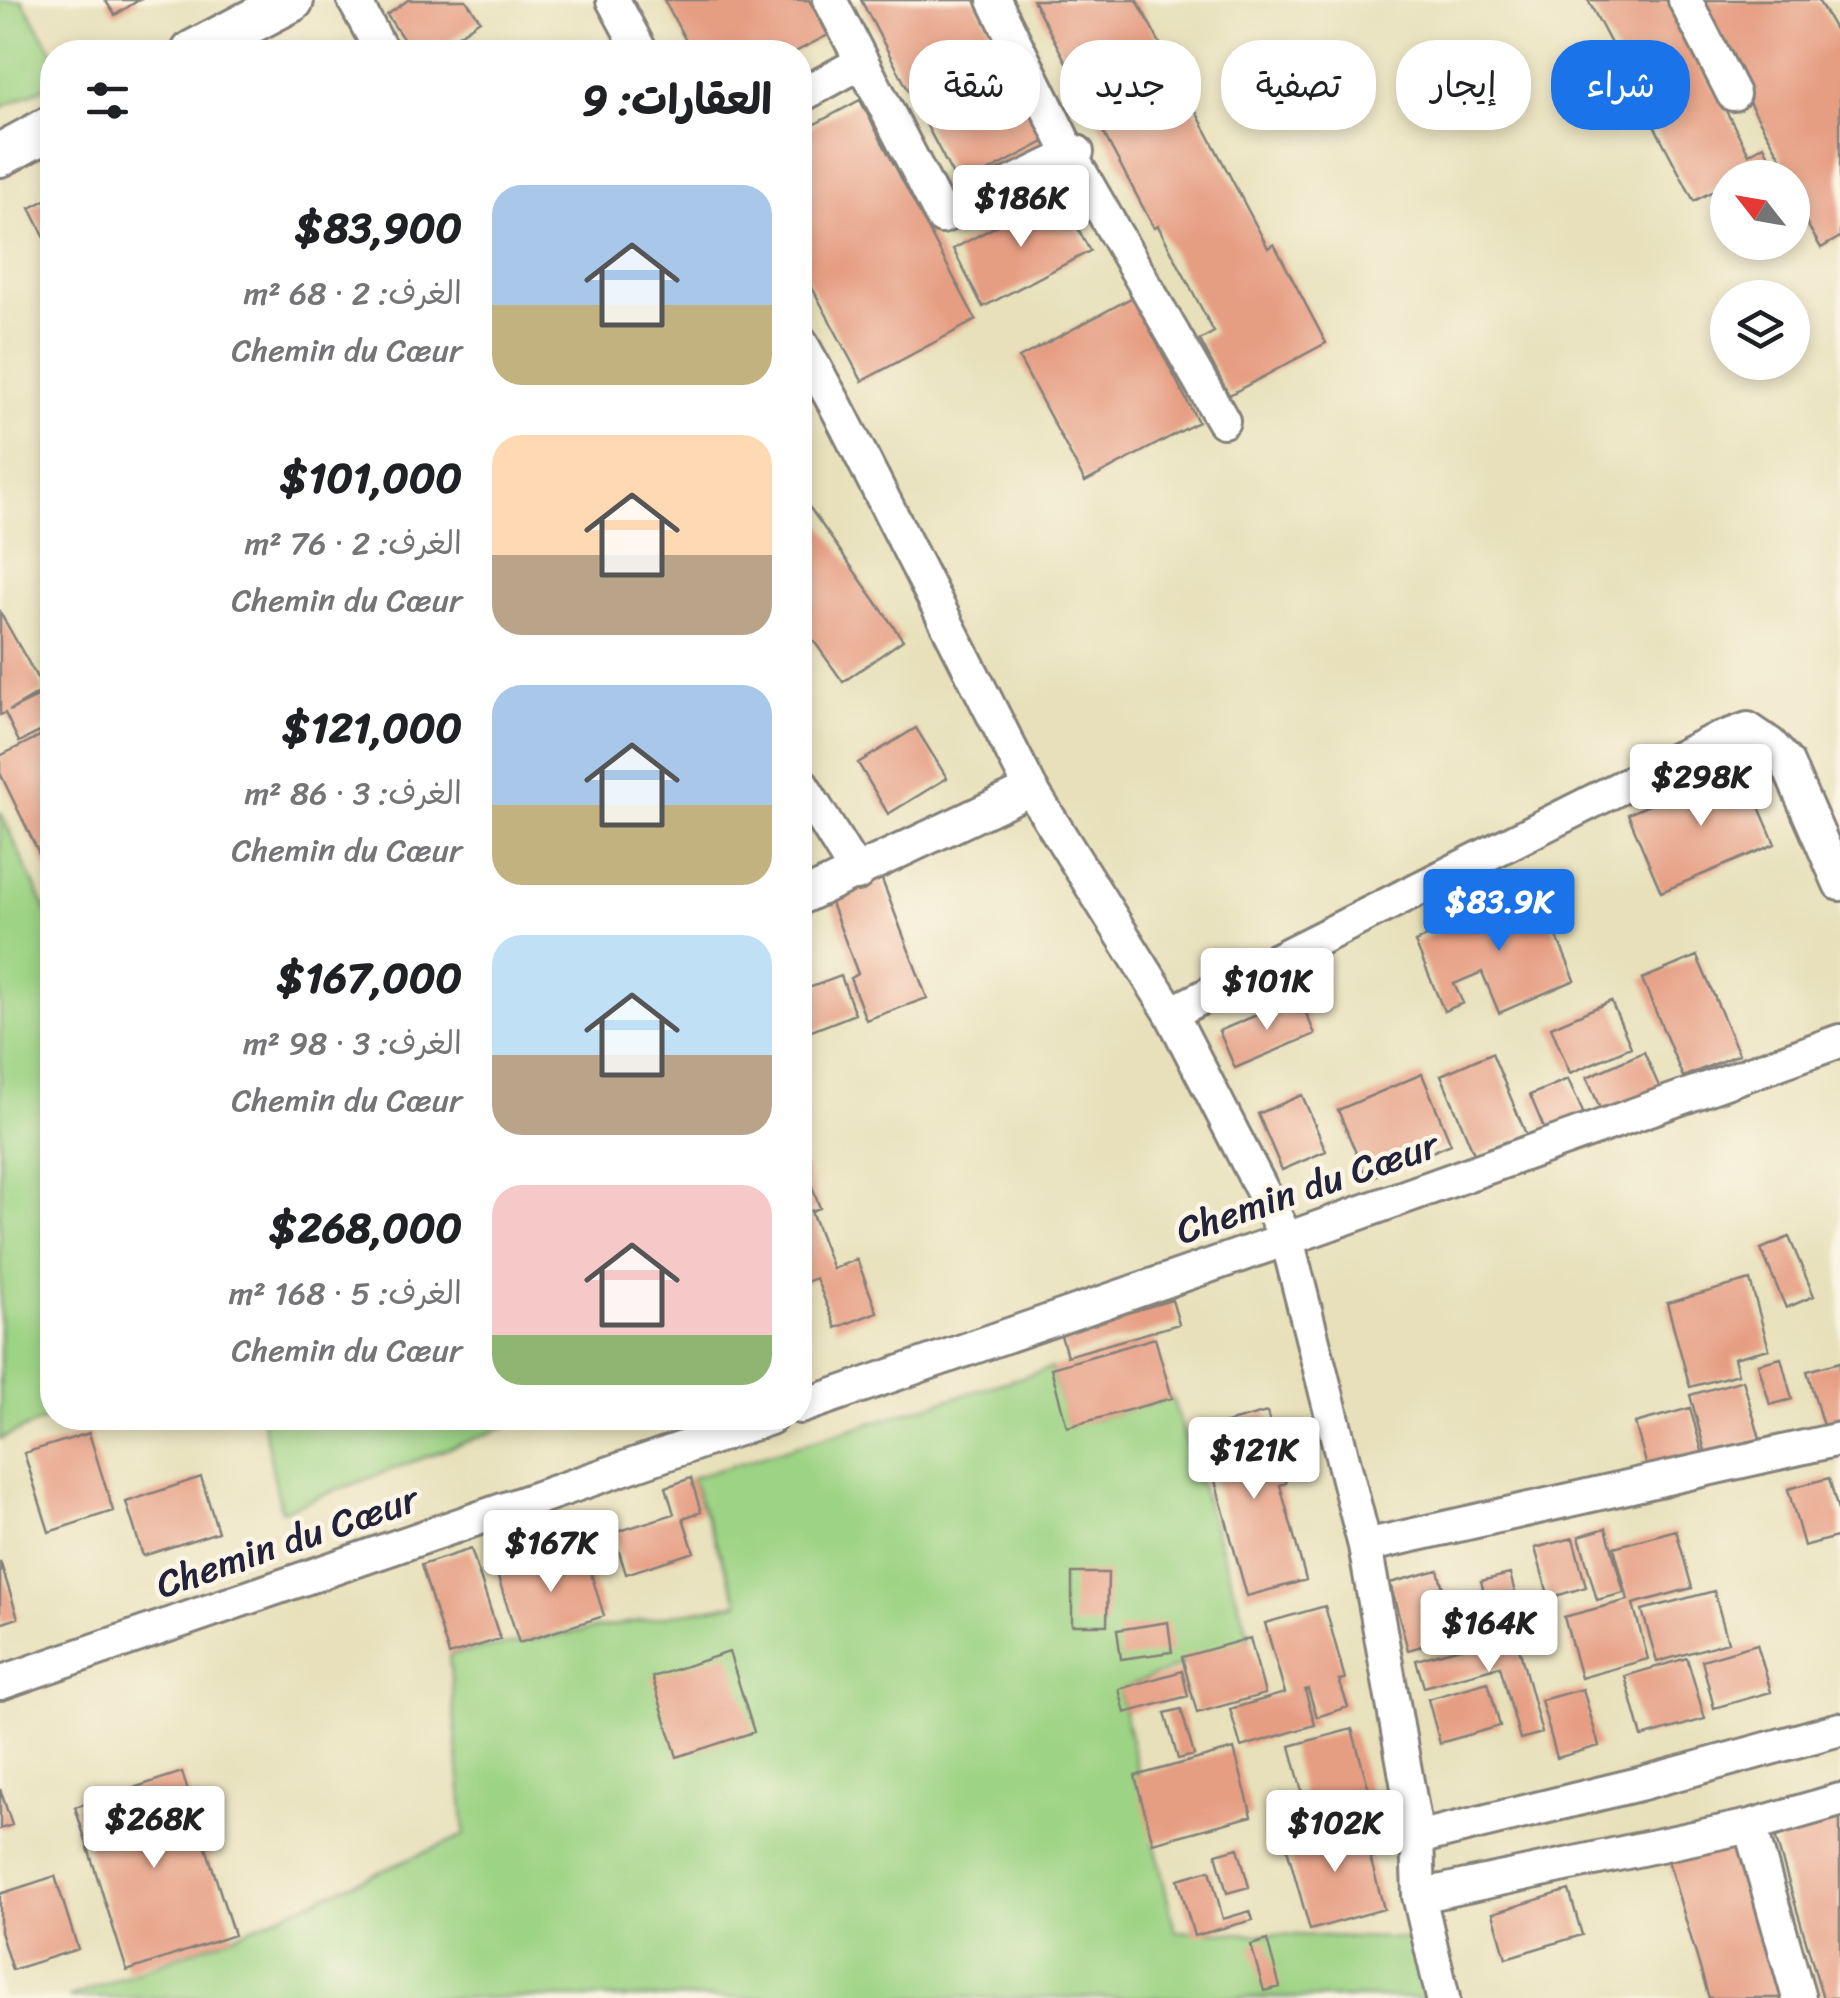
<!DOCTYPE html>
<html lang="ar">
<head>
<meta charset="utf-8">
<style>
  :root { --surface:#fff; --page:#f2f2f2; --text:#202124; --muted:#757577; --accent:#1a73e8 }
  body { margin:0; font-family:Sriracha,"Playpen Sans Arabic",sans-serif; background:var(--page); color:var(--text); direction:rtl; height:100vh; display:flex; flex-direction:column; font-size:38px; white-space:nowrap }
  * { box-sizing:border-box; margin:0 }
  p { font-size:32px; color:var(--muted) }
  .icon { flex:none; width:55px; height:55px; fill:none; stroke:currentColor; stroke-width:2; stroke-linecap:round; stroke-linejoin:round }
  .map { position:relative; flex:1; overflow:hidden; direction:ltr }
  .panel { position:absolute; left:40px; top:40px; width:772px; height:1390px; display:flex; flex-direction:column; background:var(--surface); border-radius:40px; box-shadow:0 5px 15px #0003; direction:rtl }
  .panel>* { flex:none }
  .guide { position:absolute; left:842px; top:40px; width:848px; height:90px; direction:rtl; display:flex; gap:20px }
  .needle { width:65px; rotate:301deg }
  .tools { position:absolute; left:1710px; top:160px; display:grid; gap:20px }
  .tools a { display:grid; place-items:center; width:100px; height:100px; border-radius:50%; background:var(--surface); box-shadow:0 5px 15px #0003; font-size:50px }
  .price { position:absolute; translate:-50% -85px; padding:0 22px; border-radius:10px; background:#fff; color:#222; font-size:32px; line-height:65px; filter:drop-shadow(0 2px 5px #0008) }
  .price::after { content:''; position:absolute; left:50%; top:60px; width:30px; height:22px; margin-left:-15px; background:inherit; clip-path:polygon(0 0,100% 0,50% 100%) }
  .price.selected { background:var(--accent); color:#fff }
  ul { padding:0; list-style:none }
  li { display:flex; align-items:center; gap:30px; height:250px; padding:0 40px }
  li span { display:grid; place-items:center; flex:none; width:280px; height:200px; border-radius:30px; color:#555 }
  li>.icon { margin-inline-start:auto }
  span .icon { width:120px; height:120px; fill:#fffc; stroke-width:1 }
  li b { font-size:42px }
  h2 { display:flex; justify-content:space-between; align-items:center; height:120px; padding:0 40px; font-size:42px }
  .pill { padding:0 35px; border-radius:40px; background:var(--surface); box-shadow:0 5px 15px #0003; font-size:35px; line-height:90px }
  .pill.selected { background:var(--accent); color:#fff }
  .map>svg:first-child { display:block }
  .green { fill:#9dd384; stroke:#607a60; stroke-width:2.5 }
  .building { fill:#e69e83 }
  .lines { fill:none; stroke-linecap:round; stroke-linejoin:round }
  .minor-casing { stroke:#84817a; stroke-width:38 }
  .tertiary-casing { stroke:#84817a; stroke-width:48 }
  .minor { stroke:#fff; stroke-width:32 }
  .tertiary { stroke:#fff; stroke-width:42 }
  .labels { text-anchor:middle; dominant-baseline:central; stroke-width:9; stroke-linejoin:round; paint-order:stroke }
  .street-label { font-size:38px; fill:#22223b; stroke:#fcf5e5 }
</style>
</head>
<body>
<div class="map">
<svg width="1840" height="1998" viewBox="0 0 1840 1998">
  <rect width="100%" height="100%" fill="#fcf5e5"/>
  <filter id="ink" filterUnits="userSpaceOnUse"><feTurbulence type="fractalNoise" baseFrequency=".01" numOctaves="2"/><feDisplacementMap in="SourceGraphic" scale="20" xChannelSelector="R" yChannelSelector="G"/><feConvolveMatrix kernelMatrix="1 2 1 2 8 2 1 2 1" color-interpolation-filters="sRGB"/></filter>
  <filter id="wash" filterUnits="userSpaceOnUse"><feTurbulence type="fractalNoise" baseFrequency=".0048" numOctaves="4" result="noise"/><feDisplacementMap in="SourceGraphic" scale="40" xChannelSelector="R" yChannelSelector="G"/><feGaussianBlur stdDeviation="2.25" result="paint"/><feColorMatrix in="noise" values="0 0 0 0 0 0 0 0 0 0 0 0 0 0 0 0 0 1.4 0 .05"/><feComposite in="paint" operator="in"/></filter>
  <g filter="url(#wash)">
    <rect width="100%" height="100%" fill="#e7e0ba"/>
    <path class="green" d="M0,0H22L53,52L52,84L0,108Z
      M0,811L52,923V1417L0,1439Z
      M1051,1368L1068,1426L1172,1398L1250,1638L1119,1690L1175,1931L1414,1939L1428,1998H68L234,1935L465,1835L449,1655L739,1603L691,1478Z
      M262,1418H530L281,1511Z"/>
    <g id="blocks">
      <path class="building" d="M105,0H139L115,15Z
        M408,0H466L480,20L434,52H412L387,15Z
        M664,0H809L828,35L795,52H692Z
        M861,0H975L1048,140L959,187Z
        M1033,0H1137L1268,248L1274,244L1326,343L1229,395L1200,340L1214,332L1158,226L1154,228Z
        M1588,0H1667L1749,154L1764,145L1771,160L1737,178H1728V183L1694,201Z
        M1699,0H1818L1840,38V237L1821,248L1792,198V178H1780L1773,164L1782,159L1692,4Z
        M860,100L976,320L862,381L800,265V132Z
        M1059,193L1090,251L983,307L953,249Z
        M52,197V252L30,208Z
        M1133,297L1198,422L1085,482L1019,358Z
        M810,508L903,640L843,682L806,630L800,635V515Z
        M0,612L44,690L9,711L52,690V726L19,742L5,713L0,715Z
        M916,728L947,778L888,814L858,763Z
        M52,730V880L0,773V756Z
        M1741,765L1775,844L1661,892L1628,814Z
        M881,877L927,998L866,1020L850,978L858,974L829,898Z
        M1537,889L1575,980L1499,1013L1482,972L1454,984L1463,1003L1444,1011L1415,942Z
        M1697,956L1739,1054L1683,1077L1642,979Z
        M841,976L855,1014L804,1034L800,1025V991Z
        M1299,997L1315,1034L1235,1068L1219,1031Z
        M1611,1001L1631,1047L1570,1073L1551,1027Z
        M1644,1052L1661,1091L1603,1116L1587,1077Z
        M1492,1053L1526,1134L1475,1156L1441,1075Z
        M1422,1074L1451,1144L1367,1179L1338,1110Z
        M1568,1079L1585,1117L1546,1133L1530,1095Z
        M1302,1095L1326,1151L1282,1170L1258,1114Z
        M804,1165L820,1208L811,1211L833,1269L857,1259L877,1312L836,1328L816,1278L800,1284V1167Z
        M1789,1237L1814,1296L1786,1308L1761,1249Z
        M1750,1280L1769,1349L1734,1358L1738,1374L1690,1387L1667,1303Z
        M1172,1300L1179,1324L1067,1356L1060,1332Z
        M1155,1338L1172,1398L1067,1427L1051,1368Z
        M1781,1358L1792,1399L1770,1405L1758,1364Z
        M1840,1362V1421L1823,1426L1807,1371Z
        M1743,1380L1760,1439L1706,1454L1690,1395Z
        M1690,1408L1704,1458L1649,1474L1635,1423Z
        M1267,1412L1286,1483L1280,1485L1306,1580L1247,1596L1201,1430Z
        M89,1433L113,1511L49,1532L24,1453Z
        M201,1477L218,1532L143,1556L126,1502Z
        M691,1478L701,1512L683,1518L694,1552L626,1574L613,1533L674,1514L666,1487Z
        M1829,1478L1840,1518V1536L1804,1546L1788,1489Z
        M1606,1528L1624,1593L1597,1600L1579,1536Z
        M1676,1530L1692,1588L1633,1604L1648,1659L1581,1678L1564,1617L1628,1600L1614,1547Z
        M1573,1538L1586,1587L1549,1598L1535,1548Z
        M583,1547L604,1616L519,1643L497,1574Z
        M471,1549L500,1639L449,1655L421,1565Z
        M0,1561L18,1618L0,1624Z
        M1438,1570L1456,1636L1408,1650L1390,1583Z
        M1072,1573H1108L1107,1625H1072Z
        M1510,1574L1519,1608L1490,1616L1481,1581Z
        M1714,1591L1728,1642L1657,1662L1642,1610Z
        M1325,1606L1345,1679L1339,1680L1348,1707L1317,1717L1308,1689L1305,1690L1315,1725L1241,1747L1230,1709L1285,1693L1265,1623Z
        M1168,1622L1172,1652L1121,1659L1117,1630Z
        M1515,1633L1542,1733L1520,1739L1500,1666L1424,1687L1416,1660Z
        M1250,1638L1265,1694L1197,1713L1182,1657Z
        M1757,1644L1771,1692L1714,1708L1702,1660Z
        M729,1652L754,1732L677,1757L652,1677Z
        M1687,1658L1705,1719L1642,1737L1625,1676Z
        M1182,1671L1188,1696L1125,1713L1119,1689Z
        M1488,1682L1500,1726L1440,1743L1428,1699Z
        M1583,1689L1599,1746L1557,1758L1541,1700Z
        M1181,1709L1194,1755L1178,1759L1165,1713Z
        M1352,1729L1371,1797L1308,1815L1290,1746Z
        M1234,1749L1252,1816L1153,1843L1135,1776Z
        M182,1772L234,1935L127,1971L75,1807Z
        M0,1789L12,1825L0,1829Z
        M1840,1816V1998H1823L1775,1836Z
        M1360,1820L1384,1909L1310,1930L1285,1841Z
        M1735,1836L1784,1998H1709L1667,1857Z
        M1238,1848L1249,1887L1227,1893L1216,1854Z
        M1210,1870L1223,1919L1250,1911L1253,1920L1194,1936L1178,1879Z
        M55,1876L78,1949L12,1970L0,1932V1894Z
        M1569,1890L1582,1935L1506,1958L1493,1913Z
        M1267,1940L1280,1987L1264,1991L1251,1945Z"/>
    </g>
  </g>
  <g filter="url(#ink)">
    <use href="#blocks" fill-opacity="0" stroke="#84817a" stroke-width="2.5"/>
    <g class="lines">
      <defs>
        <path id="minor" d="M354,0L382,52
          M613,0L641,52
          M830,0L942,217L1077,152
          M994,0L1071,156L1223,421
          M1685,0L1733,94
          M800,96L862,62
          M800,341L837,408L1031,789L1171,1013L1287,1239L1365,1546L1417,1838L1419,1896L1443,1998
          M800,782L857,874
          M800,898L1031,789
          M1171,1013L1709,743L1748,729L1770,744L1787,763L1840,884
          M800,1407L1287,1239L1840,1041
          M1365,1546L1840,1439
          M0,1683L770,1418
          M1750,1826L1799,1998
          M1417,1838L1639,1784L1840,1729
          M1419,1896L1750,1826L1840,1800"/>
        <path id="tertiary" d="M193,52L292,0
          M0,155L52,127"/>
      </defs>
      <use href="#minor" class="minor-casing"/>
      <use href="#tertiary" class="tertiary-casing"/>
      <use href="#minor" class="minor"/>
      <use href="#tertiary" class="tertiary"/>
    </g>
  </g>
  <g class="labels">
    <g class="street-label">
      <text transform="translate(1307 1188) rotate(-19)">Chemin du Cœur</text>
      <text transform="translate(287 1542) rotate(-19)">Chemin du Cœur</text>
    </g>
  </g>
</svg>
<div class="tools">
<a><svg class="needle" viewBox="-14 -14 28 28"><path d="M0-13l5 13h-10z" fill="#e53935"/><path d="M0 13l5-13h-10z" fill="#757577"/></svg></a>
<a><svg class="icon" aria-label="layers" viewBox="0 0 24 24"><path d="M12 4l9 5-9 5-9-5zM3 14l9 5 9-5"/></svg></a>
</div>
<b class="price" style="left:1021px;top:250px">$186K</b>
<b class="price" style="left:1701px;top:829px">$298K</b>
<b class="price selected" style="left:1499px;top:954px">$83.9K</b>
<b class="price" style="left:1267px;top:1033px">$101K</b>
<b class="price" style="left:1254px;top:1502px">$121K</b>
<b class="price" style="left:551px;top:1595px">$167K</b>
<b class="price" style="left:1489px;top:1675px">$164K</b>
<b class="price" style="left:154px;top:1871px">$268K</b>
<b class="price" style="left:1335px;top:1875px">$102K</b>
<div class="guide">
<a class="pill selected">شراء</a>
<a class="pill">إيجار</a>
<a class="pill">تصفية</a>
<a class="pill">جديد</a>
<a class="pill">شقة</a>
</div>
<section class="panel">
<h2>العقارات: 9<svg class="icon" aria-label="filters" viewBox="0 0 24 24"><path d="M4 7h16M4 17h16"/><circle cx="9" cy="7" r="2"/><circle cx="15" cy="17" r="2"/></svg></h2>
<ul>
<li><span style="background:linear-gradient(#a9c7e8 60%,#c2b280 0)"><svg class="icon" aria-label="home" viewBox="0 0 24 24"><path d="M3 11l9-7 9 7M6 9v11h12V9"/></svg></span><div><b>$83,900</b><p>الغرف: 2 · 68 m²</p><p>Chemin du Cœur</p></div></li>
<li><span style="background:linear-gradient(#ffd9b3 60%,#b9a48a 0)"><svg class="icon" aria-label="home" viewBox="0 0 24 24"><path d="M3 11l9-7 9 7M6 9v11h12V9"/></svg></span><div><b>$101,000</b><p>الغرف: 2 · 76 m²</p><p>Chemin du Cœur</p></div></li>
<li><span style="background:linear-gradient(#a9c7e8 60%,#c2b280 0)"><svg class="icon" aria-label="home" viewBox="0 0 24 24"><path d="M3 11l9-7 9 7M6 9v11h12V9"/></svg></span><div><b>$121,000</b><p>الغرف: 3 · 86 m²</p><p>Chemin du Cœur</p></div></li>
<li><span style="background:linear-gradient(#bfe0f5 60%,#b9a48a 0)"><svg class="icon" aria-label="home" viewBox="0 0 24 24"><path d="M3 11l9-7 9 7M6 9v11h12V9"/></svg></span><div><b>$167,000</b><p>الغرف: 3 · 98 m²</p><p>Chemin du Cœur</p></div></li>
<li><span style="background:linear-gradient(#f6c9c9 75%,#8fb573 0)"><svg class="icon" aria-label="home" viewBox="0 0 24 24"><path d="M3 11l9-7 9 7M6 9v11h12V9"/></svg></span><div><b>$268,000</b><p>الغرف: 5 · 168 m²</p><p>Chemin du Cœur</p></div></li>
</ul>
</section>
</div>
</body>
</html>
